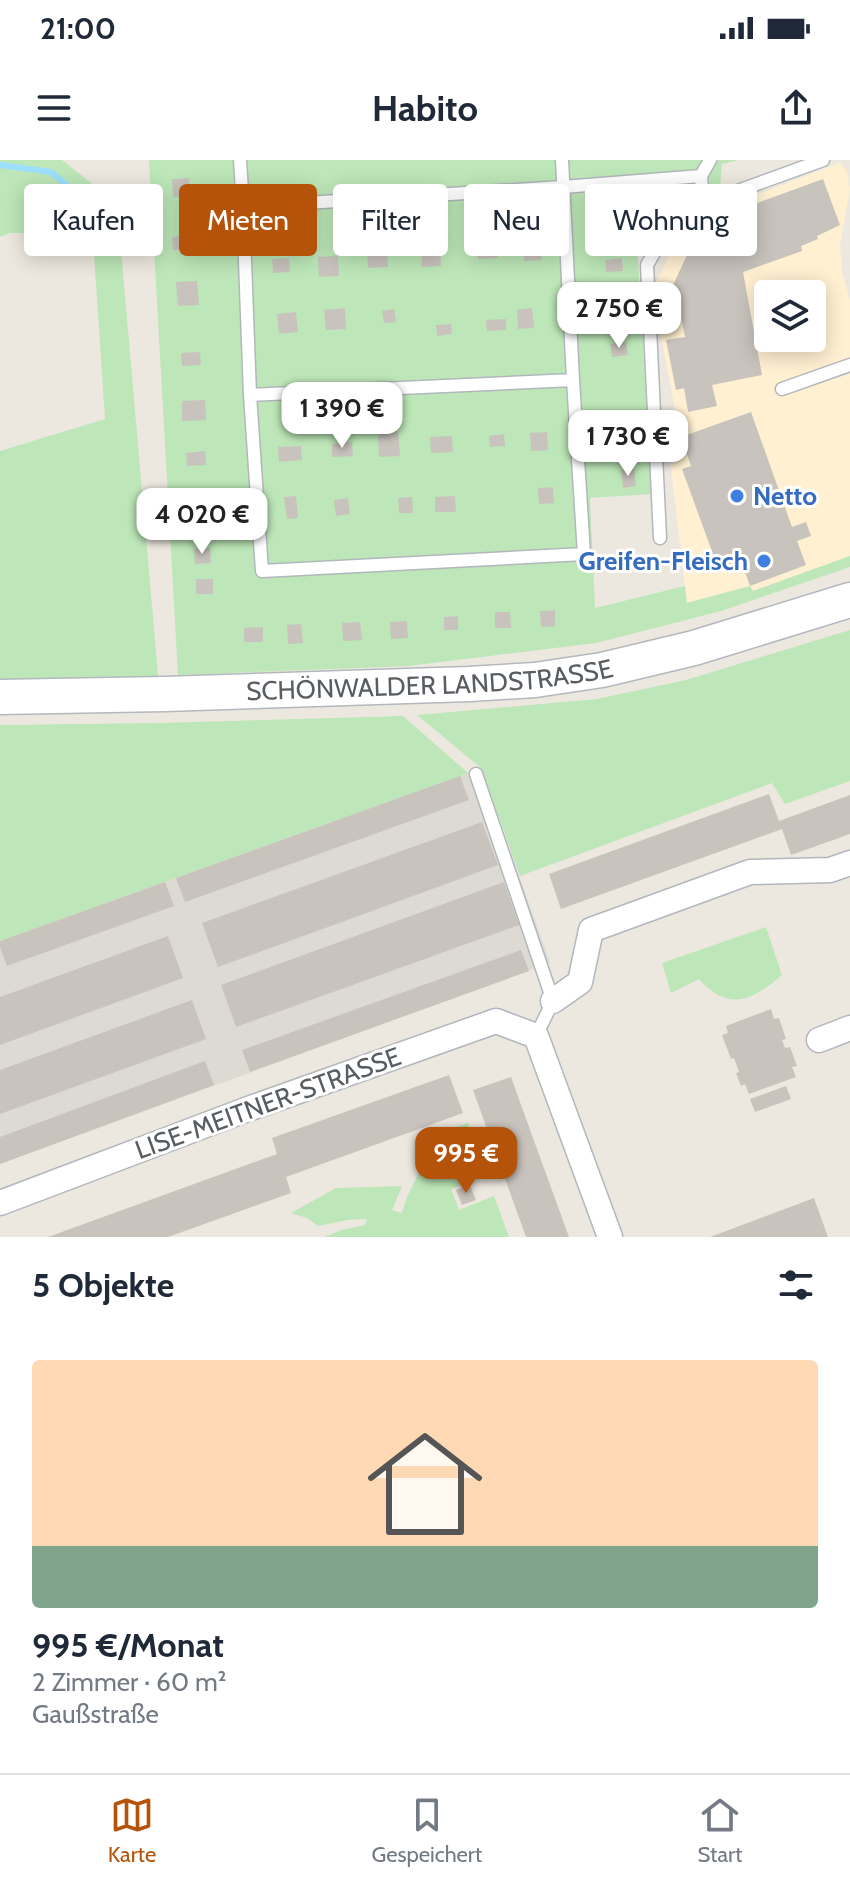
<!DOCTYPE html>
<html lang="de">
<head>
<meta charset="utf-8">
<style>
  :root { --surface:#fff; --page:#f6f6f7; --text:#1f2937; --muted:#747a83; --line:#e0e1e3; --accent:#b45309 }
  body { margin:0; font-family:Cabin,sans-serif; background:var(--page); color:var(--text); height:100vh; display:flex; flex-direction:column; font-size:30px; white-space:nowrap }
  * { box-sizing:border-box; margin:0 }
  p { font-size:26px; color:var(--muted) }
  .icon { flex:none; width:44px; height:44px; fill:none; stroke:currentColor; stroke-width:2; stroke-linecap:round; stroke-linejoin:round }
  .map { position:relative; height:1077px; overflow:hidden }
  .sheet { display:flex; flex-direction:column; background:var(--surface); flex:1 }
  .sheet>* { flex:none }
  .hud { position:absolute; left:24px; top:24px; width:802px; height:72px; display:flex; gap:16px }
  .controls { position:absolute; left:754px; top:120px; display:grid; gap:16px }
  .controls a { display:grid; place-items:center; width:72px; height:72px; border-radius:8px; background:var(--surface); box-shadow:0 4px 20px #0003; font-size:40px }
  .price { position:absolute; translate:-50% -68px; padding:0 18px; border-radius:16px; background:#fff; color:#222; font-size:26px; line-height:52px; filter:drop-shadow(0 2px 4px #0008) }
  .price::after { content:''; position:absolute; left:50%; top:48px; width:24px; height:18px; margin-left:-12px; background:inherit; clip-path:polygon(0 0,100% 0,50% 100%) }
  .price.on { background:var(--accent); color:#fff }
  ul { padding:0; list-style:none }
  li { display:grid; align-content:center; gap:16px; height:424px; padding:0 32px }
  li span { display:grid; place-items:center; height:248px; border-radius:8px; color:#555 }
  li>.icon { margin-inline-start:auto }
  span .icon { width:144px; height:144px; fill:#fffc; stroke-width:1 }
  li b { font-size:34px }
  h2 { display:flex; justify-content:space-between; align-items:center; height:96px; padding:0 32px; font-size:34px }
  .pill { padding:0 28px; border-radius:8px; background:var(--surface); box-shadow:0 4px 20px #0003; font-size:28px; line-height:72px }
  .pill.on { background:var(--accent); color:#fff }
  .status { display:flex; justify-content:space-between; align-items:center; height:56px; padding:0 40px; background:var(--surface); direction:ltr }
  .status svg { height:22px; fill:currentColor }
  header { display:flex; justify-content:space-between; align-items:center; height:104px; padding:0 32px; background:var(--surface); font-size:36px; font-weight:700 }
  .tab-bar { display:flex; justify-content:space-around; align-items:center; height:112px; border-top:2px solid var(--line); background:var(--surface); font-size:22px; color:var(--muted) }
  .tab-bar a { display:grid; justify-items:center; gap:4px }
  .tab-bar .on { color:var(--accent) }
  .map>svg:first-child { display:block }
  .commercial { fill:#fff0d2; fill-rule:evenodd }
  .industrial { fill:#dddad4 }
  .green { fill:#bde7b8 }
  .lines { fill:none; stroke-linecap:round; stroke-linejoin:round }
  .stream { stroke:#9ddfff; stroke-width:6 }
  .building { fill:#c8c3bc }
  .lane-casing { stroke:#b2b7bc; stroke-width:15 }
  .street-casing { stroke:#b2b7bc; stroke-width:27 }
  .secondary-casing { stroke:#b3b8be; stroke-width:37 }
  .lane { stroke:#fff; stroke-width:12 }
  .street { stroke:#fff; stroke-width:24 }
  .secondary { stroke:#fff; stroke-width:34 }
  .shop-dot { fill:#3f7fe0; stroke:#fff; stroke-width:3 }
  .labels { text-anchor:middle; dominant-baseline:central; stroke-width:6; stroke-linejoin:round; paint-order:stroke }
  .shop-label { font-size:26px; font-weight:bold; fill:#366cbe; stroke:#fff; text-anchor:start }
  .street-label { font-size:26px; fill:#585d62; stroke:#fff }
</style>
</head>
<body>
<div class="status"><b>21:00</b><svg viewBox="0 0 49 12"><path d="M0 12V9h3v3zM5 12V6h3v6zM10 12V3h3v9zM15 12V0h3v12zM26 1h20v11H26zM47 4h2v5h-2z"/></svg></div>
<header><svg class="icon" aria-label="menu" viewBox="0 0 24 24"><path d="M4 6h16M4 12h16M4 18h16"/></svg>Habito<svg class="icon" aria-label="share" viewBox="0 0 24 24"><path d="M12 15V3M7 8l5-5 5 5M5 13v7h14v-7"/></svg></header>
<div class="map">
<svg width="850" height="1077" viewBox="0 0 850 1077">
  <rect width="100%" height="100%" fill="#ede8df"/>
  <path class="commercial" d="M840,3L847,11L850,29L840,85L842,112L850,140V396L752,431L750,426L687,443L665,256L676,254L660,171L655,125L685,62ZM768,134H812V178H768Z"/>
  <path class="industrial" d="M481,608L550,803L0,1004V781Z"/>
  <path class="green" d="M0,0H62L100,30L118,55L159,526L0,528V291L105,259L94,94L80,74L10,73L0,77Z
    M149,0H739L722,4L720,26L634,34L652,334L590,338L595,448L685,426L687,443L750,426L753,431L850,396V407L721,451L596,483L408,506L178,515Z
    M850,470V621L785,644L772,623L520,716L481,608L417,555L597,539L686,520Z
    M403,556L468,613L0,781V565L159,563Z
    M766,767L782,815C752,841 728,852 699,819L671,833L662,803Z
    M468,963L487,1015L451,1029L459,1050L494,1036L509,1077H324L341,1070L365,1065L367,1059L348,1060L318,1066L307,1058L291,1053L336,1028L402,1026L392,1050L402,1053L407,1037L426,998L420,979Z"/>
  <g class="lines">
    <path class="stream" d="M0,5L51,12L107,59"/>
  </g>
  <path class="building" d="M189,18L191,36L173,37L172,19Z
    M823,19L840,65L817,76L818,79L801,86L802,91L743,112L762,215L712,225L717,246L688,252L684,228L676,230L666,180L685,177L674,123L702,63Z
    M193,75L194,89L173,90L172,77Z
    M540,83L542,100L524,101L523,84Z
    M497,85L498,98L478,99V86Z
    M440,87L441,106L422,107L421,89Z
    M387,92L388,107L368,108L367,94Z
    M338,96L339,116L319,117L318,97Z
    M289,98L290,112L273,113L272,99Z
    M622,98L623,111L606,112L605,100Z
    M197,121L199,145L178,146L176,122Z
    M345,148L346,169L326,170L324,150Z
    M532,148L534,168L518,169L517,150Z
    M394,149L396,162L384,163L382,151Z
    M296,152L298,172L279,174L277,154Z
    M506,159V170L487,171L486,160Z
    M451,164L452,174L437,176L436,165Z
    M626,182L628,195L612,197L610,184Z
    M200,192L201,205L182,206L181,193Z
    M205,240L206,260L182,261V241Z
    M751,252L792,367L806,362L811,376L797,381L806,405L750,426L741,400L718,408L682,309L691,306L681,277Z
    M398,271L400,296L379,297L378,272Z
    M547,272L548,290L531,291L530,273Z
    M504,274L505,286L490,287L489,276Z
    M452,276L453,292L431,293L430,277Z
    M352,282L353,296L332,297V284Z
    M301,286L302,300L279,302L278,287Z
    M205,291L206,305L187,306L186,293Z
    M634,309L636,326L623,328L621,310Z
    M553,327L554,343L539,344L538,328Z
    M296,336L298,358L287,359L284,337Z
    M455,336L456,352H435V337Z
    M412,337L413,353H399L398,338Z
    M348,338L350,354L336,356L334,340Z
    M210,352V363H185V353Z
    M210,388L211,403L195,404L194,389Z
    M196,419H213V434H196Z
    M555,450V466L541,467L540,451Z
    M495,452H510L511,468H495Z
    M458,456V470H444V457Z
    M407,461L408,478L391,479L390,462Z
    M360,462L362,480L343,481L342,463Z
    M301,464L303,483L288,484L287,465Z
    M263,467V482H244V468Z
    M460,616L469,640L185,742L176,718Z
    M769,634L779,661L850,635V674L791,695L782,669L561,749L549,714Z
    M482,662L498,705L218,807L202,763Z
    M165,722L174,746L7,806L0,787V781Z
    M504,722L519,765L236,867L221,825Z
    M168,776L183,818L0,885V837Z
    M521,790L529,811L250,912L242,890Z
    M192,840L206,879L0,954V910Z
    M771,849L774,859L779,858L786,879L782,880L785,888L790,887L797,906L792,907L796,917L749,934L745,924L741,926L736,913L739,912L734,898L731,899L722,875L728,873L726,866Z
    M205,901L214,925L0,1004V977Z
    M449,915L463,953L286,1017L291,1033L168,1077H48L277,994L272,978Z
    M511,917L525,956L569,1077H526L473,930Z
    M786,926L791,939L755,952L750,939Z
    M470,1025L476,1040L462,1045L456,1030Z
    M814,1038L828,1077H710Z"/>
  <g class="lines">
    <defs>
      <path id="lane" d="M240,0L243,47L250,235L262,411L584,394L573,220L562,0
        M703,42L701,16L710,0
        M243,47L563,27L701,16
        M782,229L850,205
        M250,235L573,220
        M660,378L647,105L677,53L823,0
        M476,614L553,841L536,876"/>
      <path id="street" d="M553,841L580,822L591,770L750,712L830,710L850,703
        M819,880L850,868
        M0,1043L248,949L496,861L536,876L610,1077"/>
      <g id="secondary">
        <path id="s1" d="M0,537L165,534L469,524L535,520L602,510L694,488L850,440"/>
      </g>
    </defs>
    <use href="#lane" class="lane-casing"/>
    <use href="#street" class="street-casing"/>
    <use href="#secondary" class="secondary-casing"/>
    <use href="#lane" class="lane"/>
    <use href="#street" class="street"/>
    <use href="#secondary" class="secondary"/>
  </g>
  <g class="shop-dot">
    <circle cx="737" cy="336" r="8"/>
    <circle cx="764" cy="401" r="8"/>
  </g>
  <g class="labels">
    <g class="shop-label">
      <text x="753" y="336">Netto</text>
      <text x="748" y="401" text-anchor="end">Greifen-Fleisch</text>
    </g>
    <g class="street-label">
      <text stroke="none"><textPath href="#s1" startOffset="430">SCHÖNWALDER LANDSTRASSE</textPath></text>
      <text transform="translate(268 943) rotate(-20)">LISE-MEITNER-STRASSE</text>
    </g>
  </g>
</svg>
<div class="controls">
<a><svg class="icon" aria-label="layers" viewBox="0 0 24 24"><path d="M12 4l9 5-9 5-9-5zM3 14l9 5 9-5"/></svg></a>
</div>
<b class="price" style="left:619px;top:190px">2 750 €</b>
<b class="price" style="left:342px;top:290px">1 390 €</b>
<b class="price" style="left:628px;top:318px">1 730 €</b>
<b class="price" style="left:202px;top:396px">4 020 €</b>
<b class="price on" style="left:466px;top:1035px">995 €</b>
<div class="hud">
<a class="pill">Kaufen</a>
<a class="pill on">Mieten</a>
<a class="pill">Filter</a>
<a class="pill">Neu</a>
<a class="pill">Wohnung</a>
</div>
</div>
<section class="sheet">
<h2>5 Objekte<svg class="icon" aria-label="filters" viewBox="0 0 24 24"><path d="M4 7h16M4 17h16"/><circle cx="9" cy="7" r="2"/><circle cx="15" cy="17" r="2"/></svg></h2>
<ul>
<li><span style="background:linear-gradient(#ffd9b3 75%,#7fa58c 0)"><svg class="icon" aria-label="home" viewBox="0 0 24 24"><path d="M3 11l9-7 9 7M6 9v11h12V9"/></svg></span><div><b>995 €/Monat</b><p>2 Zimmer · 60 m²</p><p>Gaußstraße</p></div></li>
</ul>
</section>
<nav class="tab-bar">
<a class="on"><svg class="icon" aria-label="map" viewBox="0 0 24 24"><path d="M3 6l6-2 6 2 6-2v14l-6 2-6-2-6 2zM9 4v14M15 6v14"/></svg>Karte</a>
<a><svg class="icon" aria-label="saved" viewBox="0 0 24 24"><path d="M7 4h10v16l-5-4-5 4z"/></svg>Gespeichert</a>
<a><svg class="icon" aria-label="home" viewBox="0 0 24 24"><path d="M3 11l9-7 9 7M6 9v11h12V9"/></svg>Start</a>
</nav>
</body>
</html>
